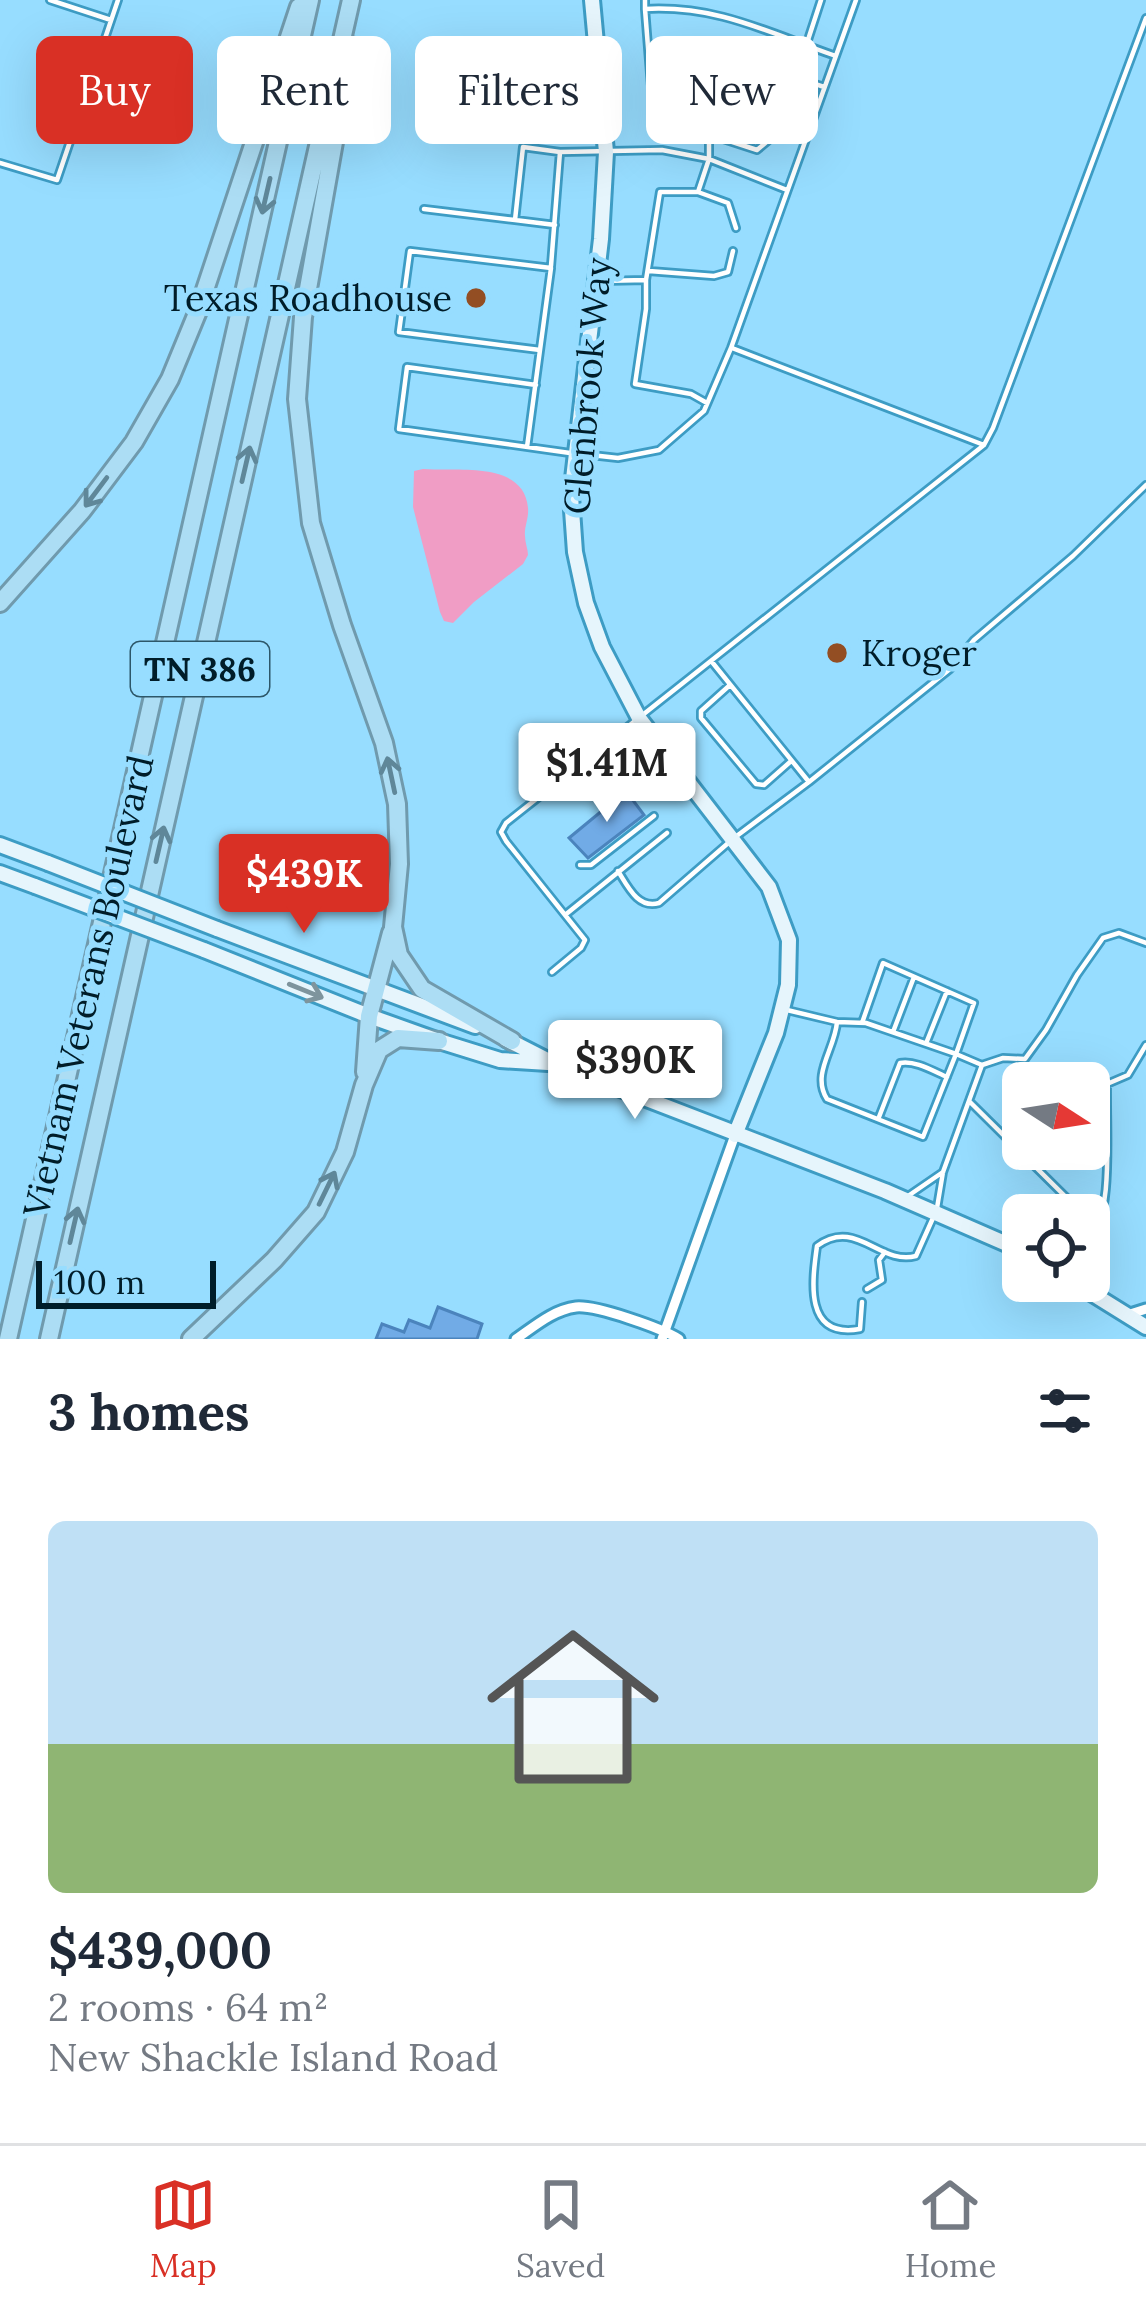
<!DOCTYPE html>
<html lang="en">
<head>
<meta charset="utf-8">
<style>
  :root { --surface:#fff; --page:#f2f2f3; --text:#1f2937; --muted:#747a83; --line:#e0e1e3; --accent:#d93025 }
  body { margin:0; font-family:Lora,serif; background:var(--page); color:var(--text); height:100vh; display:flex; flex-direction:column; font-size:45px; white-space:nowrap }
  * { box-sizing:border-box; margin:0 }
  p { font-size:39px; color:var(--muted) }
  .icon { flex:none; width:66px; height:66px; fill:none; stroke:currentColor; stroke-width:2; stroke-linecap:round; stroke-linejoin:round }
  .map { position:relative; height:1339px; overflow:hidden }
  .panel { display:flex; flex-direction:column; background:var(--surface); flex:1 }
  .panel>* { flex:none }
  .guide { position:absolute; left:36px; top:36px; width:1074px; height:108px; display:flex; gap:24px }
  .needle { width:78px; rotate:102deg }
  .tools { position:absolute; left:1002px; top:1062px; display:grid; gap:24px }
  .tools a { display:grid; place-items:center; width:108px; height:108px; border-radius:18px; background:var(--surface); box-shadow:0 12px 48px #0002; font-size:60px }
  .scale { position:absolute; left:36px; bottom:30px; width:180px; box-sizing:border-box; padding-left:12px; border:6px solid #001d29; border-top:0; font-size:33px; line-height:42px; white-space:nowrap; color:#001d29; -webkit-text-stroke:9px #97ddff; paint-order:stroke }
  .price { position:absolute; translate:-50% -102px; padding:0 27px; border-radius:12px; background:#fff; color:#222; font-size:39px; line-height:78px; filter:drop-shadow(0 3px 6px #0008) }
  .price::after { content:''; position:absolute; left:50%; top:72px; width:36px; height:27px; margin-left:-18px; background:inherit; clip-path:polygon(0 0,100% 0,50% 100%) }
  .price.current { background:var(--accent); color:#fff }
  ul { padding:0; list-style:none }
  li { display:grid; align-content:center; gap:24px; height:636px; padding:0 48px }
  li span { display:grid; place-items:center; height:372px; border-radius:18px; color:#555 }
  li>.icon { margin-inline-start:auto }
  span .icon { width:216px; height:216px; fill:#fffc; stroke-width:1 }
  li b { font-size:51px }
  h2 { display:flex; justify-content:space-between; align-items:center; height:144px; padding:0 48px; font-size:51px }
  .chip { padding:0 42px; border-radius:18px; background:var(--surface); box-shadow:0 12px 48px #0002; font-size:42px; line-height:108px }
  .chip.current { background:var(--accent); color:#fff }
  .tab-bar { display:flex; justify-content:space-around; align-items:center; height:168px; border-top:3px solid var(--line); background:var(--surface); font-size:33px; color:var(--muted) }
  .tab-bar a { display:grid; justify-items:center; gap:6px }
  .tab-bar .current { color:var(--accent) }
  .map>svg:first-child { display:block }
  .water { fill:#f09dc5 }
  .building { fill:#71abe6; stroke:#4b84bd; stroke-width:3 }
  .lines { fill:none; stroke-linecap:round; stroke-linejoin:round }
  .lane-casing { stroke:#3d9cc4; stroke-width:10 }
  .street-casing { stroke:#3d9cc4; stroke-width:15 }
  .secondary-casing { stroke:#3d9cc4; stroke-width:20 }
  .highway-casing { stroke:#709aad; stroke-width:22 }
  .lane { stroke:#fff; stroke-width:4.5 }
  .street { stroke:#fff; stroke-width:9 }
  .secondary { stroke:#e6f5fc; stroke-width:14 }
  .highway { stroke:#acddf4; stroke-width:16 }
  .secondary-bridge-casing { stroke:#3d9cc4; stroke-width:20; stroke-linecap:butt }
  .secondary-bridge { stroke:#e6f5fc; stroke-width:14 }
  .oneway { stroke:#5f8799 }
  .oneway2 { stroke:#7e949d }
  .poi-dot { fill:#934e23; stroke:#97ddff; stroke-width:4.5 }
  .labels { text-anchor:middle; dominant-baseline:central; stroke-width:10; stroke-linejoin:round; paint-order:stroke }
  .shield { fill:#97ddff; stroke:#2d5769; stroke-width:3 }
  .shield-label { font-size:33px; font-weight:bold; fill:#001d29 }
  .poi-label { font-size:36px; fill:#001d29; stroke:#97ddff; text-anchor:end }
  .street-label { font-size:36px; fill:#001d29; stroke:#97ddff }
</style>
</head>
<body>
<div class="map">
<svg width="1146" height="1339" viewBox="0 0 1146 1339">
  <rect width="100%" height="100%" fill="#97ddff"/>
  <path class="water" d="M423,469C457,472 524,460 528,508C529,518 524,527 525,536C525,543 528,549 528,555L523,564L474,602L453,623L444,621L440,612L413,507L414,471Z"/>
  <path class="building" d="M626,791L644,815L588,858L569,838Z
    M438,1307L482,1324L477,1339H376L382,1324L404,1332L409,1320L430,1328Z"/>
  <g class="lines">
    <defs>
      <path id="lane" d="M50,0L111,20
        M645,0V9C717,5 767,32 833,55
        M806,46L821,0
        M651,64C664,61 677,55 690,54C729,50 786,75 824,87
        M676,122L701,55
        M711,135L757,150L776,134L795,78
        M0,163L57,180L118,0
        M698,192L728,203L736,228
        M424,209L515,220L523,147L560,152
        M515,220L555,225
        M551,266L560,152L662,150L709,159L787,190
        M649,271L714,276L728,272L733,251
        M646,280V309L635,384L691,394L707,403
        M600,281L646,280L660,192H698L709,159V135L653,111L645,9
        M732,348L984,445
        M536,385L407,367L399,429L570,453
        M527,447L551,268L410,251L399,332L540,350
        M582,454L618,458L659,450L704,411L731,348L856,0
        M730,685L701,711V718L756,784L764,785L790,762
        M809,782L950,669L974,640L1073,556L1146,485
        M580,865H591L654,816
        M618,871C628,887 638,909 659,903L734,838L809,782L712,662
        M565,915L506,841L501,832L506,823L984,445L993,428L1146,18
        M552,972L581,948L585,940L565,915L667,833
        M787,1010L837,1022L866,1023L956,1054L923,1137L827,1099C811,1074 835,1049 837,1022
        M862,1023L883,963L974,1003L956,1054L982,1065
        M893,1032L914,977
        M927,1041L947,991
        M970,1102L1084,1215
        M879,1117L900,1063C915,1060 933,1071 947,1077
        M908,1196L943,1172
        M937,1208L943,1172L982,1065L1003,1058L1025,1059L1046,1030L1077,975L1103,938L1119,933L1146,943
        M1089,1255C1114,1203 1106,1140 1107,1084L1128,1075L1146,1045
        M867,1289L882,1280L879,1260L885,1252
        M862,1302L860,1329C804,1339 812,1282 817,1246C856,1217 880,1266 916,1256L933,1218"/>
      <path id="street" d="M1127,1315L1146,1309
        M516,1339C535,1326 553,1310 576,1307C596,1305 661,1328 679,1339
        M662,1339L735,1135"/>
      <path id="secondary" d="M592,0L606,152L601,239L571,496L575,552L586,603L602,647L639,718L769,887L789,940L788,985L776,1033L735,1135
        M0,845L48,863
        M0,873L35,886
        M217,929L475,1026
        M204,950L369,1016L439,1041L500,1060L548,1063
        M506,1039L553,1063L885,1191L1023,1251
        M1072,1281L1146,1327"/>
      <path id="highway" d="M351,46L303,317L297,399L311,523L342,625L384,743L397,804L399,864L393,927L399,955L422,989L512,1041
        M0,603L82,511L134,442L170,379L198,311L299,7
        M365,1072L369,1016L391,933
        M8,1339L310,0
        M49,1339L351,0
        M191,1339L274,1260L316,1212L345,1152L364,1085L379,1050L398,1038L439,1041"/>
    </defs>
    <use href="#lane" class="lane-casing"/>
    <use href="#street" class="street-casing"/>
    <use href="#secondary" class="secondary-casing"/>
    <use href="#highway" class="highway-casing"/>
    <use href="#lane" class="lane"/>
    <use href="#street" class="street"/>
    <use href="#secondary" class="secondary"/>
    <use href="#highway" class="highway"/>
    <defs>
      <path id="secondary-bridge" d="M48,863L217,929
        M35,886L204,950"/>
    </defs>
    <use href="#secondary-bridge" class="secondary-bridge-casing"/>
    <use href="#secondary-bridge" class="secondary-bridge"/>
  </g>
  <defs><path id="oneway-shaft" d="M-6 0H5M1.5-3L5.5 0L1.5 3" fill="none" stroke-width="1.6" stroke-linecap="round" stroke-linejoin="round" transform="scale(3)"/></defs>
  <g class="oneway">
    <use href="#oneway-shaft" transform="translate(266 196) rotate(103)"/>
    <use href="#oneway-shaft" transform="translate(246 464) rotate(-77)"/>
    <use href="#oneway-shaft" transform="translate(96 492) rotate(127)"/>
    <use href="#oneway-shaft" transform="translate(391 775) rotate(-102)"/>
    <use href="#oneway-shaft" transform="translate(160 844) rotate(-77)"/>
    <use href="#oneway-shaft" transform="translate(327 1188) rotate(-64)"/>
    <use href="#oneway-shaft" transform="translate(74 1225) rotate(-77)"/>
  </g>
  <use class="oneway2" href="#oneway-shaft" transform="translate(306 991) rotate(22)"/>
  <g class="poi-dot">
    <circle cx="476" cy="298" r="12"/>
    <circle cx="837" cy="653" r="12"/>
  </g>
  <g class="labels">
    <rect class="shield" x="131" y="642" width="138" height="54" rx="9"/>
    <g class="shield-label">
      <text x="200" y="669">TN 386</text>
    </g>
    <g class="poi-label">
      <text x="452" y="298">Texas Roadhouse</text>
      <text x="861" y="653" text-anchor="start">Kroger</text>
    </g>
    <g class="street-label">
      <text transform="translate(587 386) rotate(-85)">Glenbrook Way</text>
      <text transform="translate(88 986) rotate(-77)">Vietnam Veterans Boulevard</text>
    </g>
  </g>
</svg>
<div class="tools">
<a><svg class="needle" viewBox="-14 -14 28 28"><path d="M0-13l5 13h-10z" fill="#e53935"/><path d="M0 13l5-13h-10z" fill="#747a83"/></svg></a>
<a><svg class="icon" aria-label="locate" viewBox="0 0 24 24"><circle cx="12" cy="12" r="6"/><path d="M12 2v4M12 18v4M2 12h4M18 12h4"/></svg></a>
</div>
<div class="scale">100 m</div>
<b class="price" style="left:607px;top:825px">$1.41M</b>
<b class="price current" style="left:304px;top:936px">$439K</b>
<b class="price" style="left:635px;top:1122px">$390K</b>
<div class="guide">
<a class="chip current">Buy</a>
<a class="chip">Rent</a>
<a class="chip">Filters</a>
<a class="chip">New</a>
</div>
</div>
<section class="panel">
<h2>3 homes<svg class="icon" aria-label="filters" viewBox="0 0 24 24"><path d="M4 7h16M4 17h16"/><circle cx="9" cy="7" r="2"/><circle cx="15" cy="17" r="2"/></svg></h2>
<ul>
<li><span style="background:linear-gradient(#bfe0f5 60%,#8fb573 0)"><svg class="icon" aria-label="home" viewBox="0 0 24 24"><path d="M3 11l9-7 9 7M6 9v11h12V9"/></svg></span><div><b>$439,000</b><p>2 rooms · 64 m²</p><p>New Shackle Island Road</p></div></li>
</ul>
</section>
<nav class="tab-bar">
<a class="current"><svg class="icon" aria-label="map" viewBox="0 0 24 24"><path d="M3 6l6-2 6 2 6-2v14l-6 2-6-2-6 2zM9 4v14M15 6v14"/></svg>Map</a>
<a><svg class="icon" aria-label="saved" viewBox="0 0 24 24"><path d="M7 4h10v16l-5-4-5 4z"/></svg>Saved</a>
<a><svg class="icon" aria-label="home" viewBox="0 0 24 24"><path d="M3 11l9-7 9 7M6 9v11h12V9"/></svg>Home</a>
</nav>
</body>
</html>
